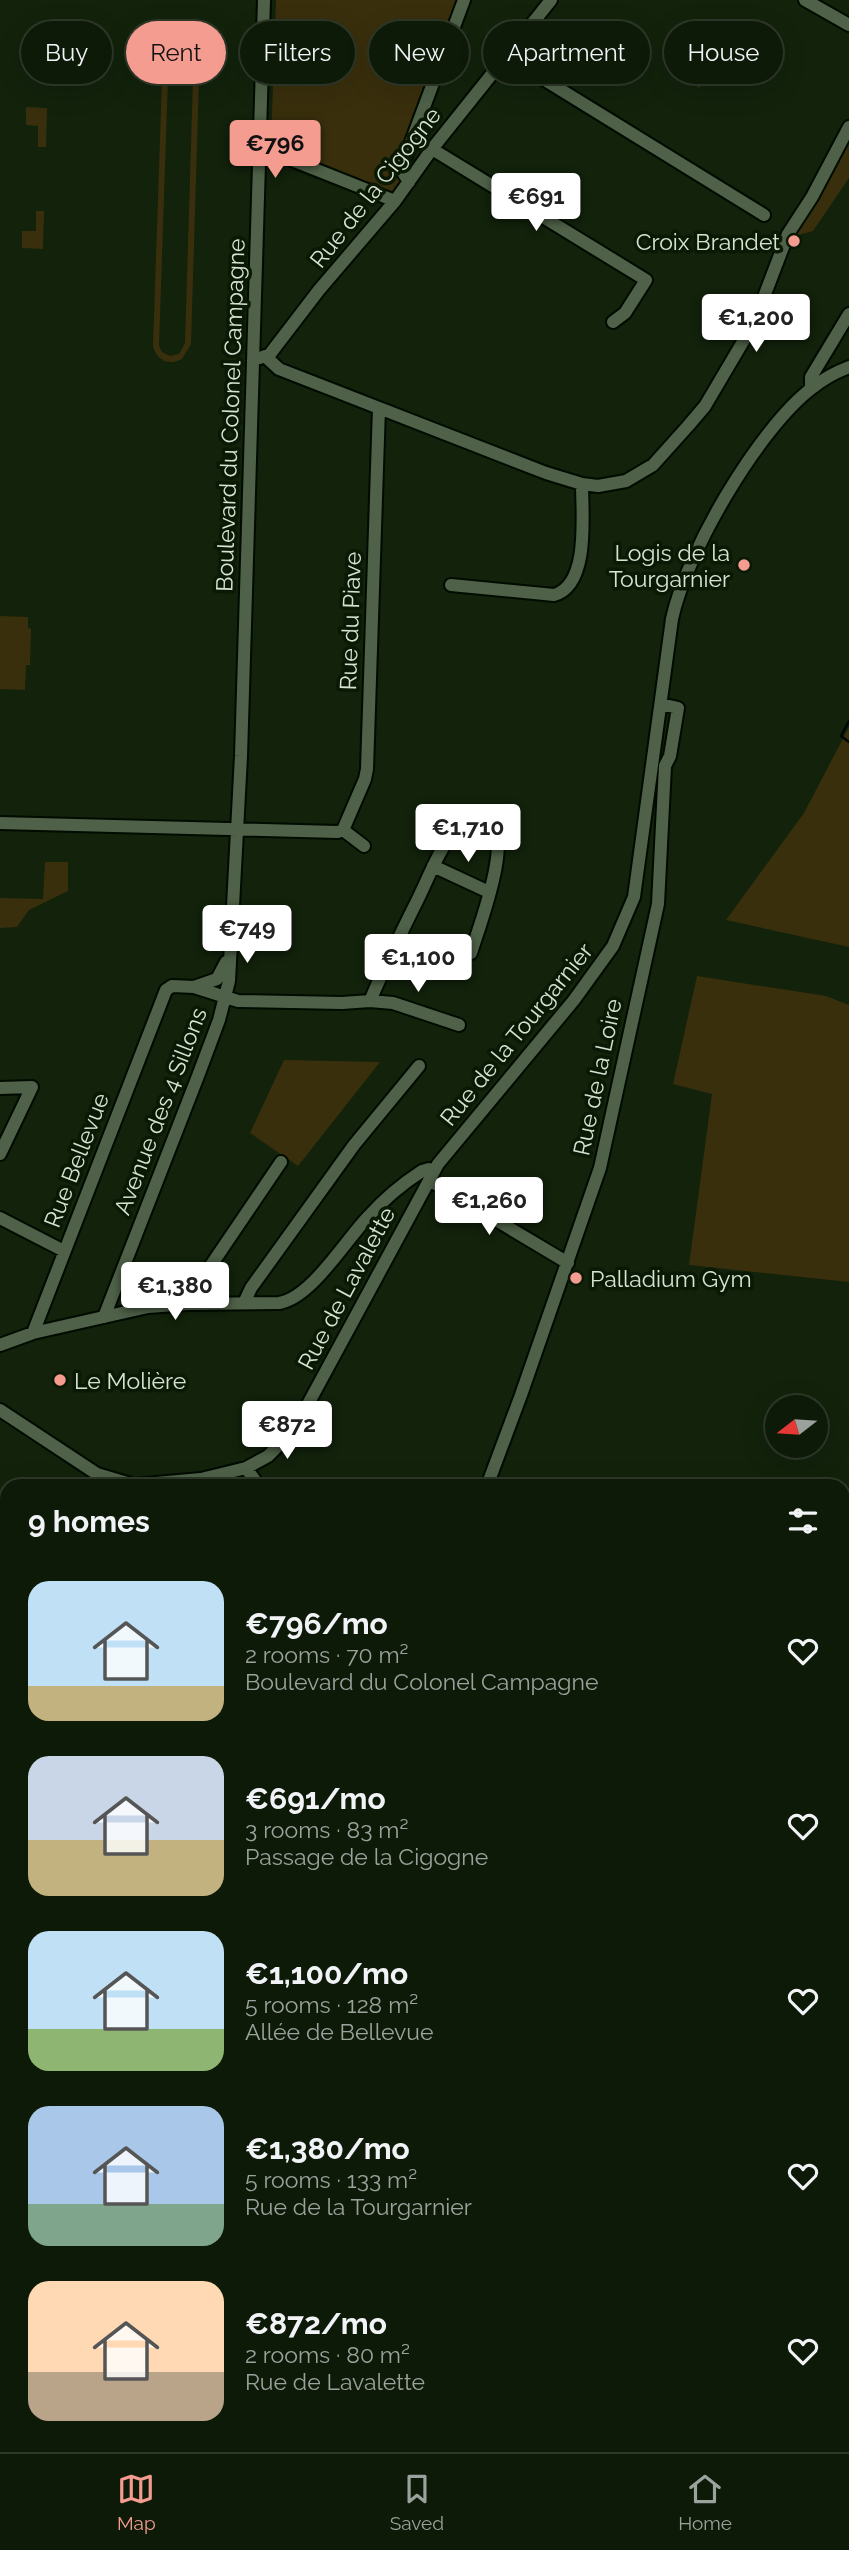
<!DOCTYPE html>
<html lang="en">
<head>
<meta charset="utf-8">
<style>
  :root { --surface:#0e1a08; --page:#1c2716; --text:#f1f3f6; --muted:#9ba19c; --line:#2e3829; --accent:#f59c90 }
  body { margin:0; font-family:Raleway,sans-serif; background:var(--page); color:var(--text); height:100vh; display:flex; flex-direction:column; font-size:26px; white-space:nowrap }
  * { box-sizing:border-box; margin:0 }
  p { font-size:23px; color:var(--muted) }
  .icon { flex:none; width:38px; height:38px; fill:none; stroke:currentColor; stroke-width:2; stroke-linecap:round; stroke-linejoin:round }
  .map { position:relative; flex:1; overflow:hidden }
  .panel { position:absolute; left:0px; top:1479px; width:850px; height:975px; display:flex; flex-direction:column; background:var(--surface); border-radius:21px 21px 0 0; box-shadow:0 7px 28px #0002,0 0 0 2px var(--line) }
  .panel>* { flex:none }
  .guide { position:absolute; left:21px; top:21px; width:808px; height:63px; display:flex; gap:14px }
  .needle { width:46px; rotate:253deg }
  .buttons { position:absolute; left:765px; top:1395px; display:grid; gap:14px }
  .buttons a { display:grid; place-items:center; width:63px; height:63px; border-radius:50%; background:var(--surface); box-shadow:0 7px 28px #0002,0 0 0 2px var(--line); font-size:35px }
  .price { position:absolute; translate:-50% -60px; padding:0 16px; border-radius:7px; background:#fff; color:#222; font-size:23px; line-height:46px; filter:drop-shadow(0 2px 4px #0008) }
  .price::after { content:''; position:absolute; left:50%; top:42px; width:21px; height:16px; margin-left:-10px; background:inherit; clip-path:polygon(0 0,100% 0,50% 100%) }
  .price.selected { background:var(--accent); color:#111 }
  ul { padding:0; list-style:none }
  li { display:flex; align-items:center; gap:21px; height:175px; padding:0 28px }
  li span { display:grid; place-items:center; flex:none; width:196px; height:140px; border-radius:21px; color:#555 }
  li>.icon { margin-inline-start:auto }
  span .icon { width:84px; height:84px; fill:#fffc; stroke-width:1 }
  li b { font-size:30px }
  h2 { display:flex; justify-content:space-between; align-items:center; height:84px; padding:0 28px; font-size:30px }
  .tag { padding:0 24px; border-radius:32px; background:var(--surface); box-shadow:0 7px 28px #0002,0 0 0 2px var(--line); font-size:24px; line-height:63px }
  .tag.selected { background:var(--accent); color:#111 }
  .tabs { display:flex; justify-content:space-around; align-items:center; height:98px; border-top:2px solid var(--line); background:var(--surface); font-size:19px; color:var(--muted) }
  .tabs a { display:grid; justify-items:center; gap:4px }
  .tabs .selected { color:var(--accent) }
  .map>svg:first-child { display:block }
  .green { fill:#392f0d; fill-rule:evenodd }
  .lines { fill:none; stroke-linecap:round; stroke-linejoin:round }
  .stream { stroke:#000705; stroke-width:2.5 }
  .major-tunnel { stroke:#303f29; stroke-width:14; stroke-dasharray:14 7; stroke-linecap:butt }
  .minor-casing { stroke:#010b00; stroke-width:16 }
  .major-casing { stroke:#010b00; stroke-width:18 }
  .minor { stroke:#4f6148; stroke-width:12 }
  .major { stroke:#669f7a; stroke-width:14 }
  .poi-dot { fill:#f59c90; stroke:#091904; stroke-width:2.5 }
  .labels { text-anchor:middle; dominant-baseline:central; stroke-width:7; stroke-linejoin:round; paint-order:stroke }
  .street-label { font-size:23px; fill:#d7e2d3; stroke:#091904 }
  .poi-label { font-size:23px; fill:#d7e2d3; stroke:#091904; text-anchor:end }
</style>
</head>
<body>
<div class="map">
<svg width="849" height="2452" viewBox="0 0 849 2452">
  <rect width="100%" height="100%" fill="#12220b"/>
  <path class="green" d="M276,0H461L397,167L403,183L393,195L332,175L271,142Z
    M698,44L708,49L714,66L699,88L689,80L686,66Z
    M182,60L194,66L199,79L191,344L182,359C169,366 157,361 153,346L162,79C163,67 170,61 182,60ZM179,66L188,68L193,79L185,343L179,354L170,356L162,352L159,346L168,77L171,70Z
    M26,107L47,108L46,147H38V126L26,125Z
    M849,135V178L813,231L795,236Z
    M36,211H44L43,249L22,248V231H36Z
    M0,616L28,617V628L31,629L30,665H26L25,690L0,689Z
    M849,727V947L726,920L804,813Z
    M45,862H68V891L29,910L17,927L0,928V898L43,899Z
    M697,976L826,996L849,1005V1282L689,1265L712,1094L673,1084Z
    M284,1060L380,1062L298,1166L250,1133Z"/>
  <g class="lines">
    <path class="stream" d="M849,721L841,736L849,742
      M844,1582L849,1577"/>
    <path class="major-tunnel" d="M0,1660H7"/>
    <defs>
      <path id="minor" d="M805,0L849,25
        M506,56L764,215
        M259,147L395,201
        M432,149L646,280L625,313L613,322
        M409,182L401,169L464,0
        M266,357L279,369L546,473L582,484L598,486L626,481L653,465L688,426L705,406L754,323L788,234L812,197L849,127
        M260,358L270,354L319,290L395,201L432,149L551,0
        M811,388V377L849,314
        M451,585L554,595C590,585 582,514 582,484
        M0,823L338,832L343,830
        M343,830L365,779L367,769L379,408
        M343,830L364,846
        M433,866L489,892
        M194,987L217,979L226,962
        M370,1001L393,1003L459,1025
        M0,1088L32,1087L0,1154
        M429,1180L568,1263
        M0,1218L64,1251
        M244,1303L251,1288L354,1145L419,1066
        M188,1304L197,1286L281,1162
        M104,1317L198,1076L219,1020L229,981L241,756L264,0
        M33,1333L166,990L172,986L194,987L238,1001L342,1003L370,1001C385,966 401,933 418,899C431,873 441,841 465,821C471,817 478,816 485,818C518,828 478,929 471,953
        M0,1345L33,1333L148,1307L188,1304L279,1303C311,1298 345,1241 368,1217C384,1199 402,1184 422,1171L429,1169L434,1171
        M0,1410L97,1474L134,1485L201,1479L246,1468L268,1456L294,1430L438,1164L574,1000L613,946L634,897L672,619C686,553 758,429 812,388C823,379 836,372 849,367
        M246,1468L259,1486
        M489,1482L505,1486
        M487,1486L521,1395L600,1168L658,904L665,766L670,756L678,708L661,704
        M0,1524L7,1517
        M0,1532L7,1539
        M844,1677L849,1674
        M844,1709L849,1712
        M0,1710L7,1731
        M844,1893L849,1898
        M0,1897L7,1894
        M0,1933L7,1937
        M844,2032L849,2010
        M0,2114L7,2124
        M844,2190L849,2179
        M0,2214L7,2208
        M844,2284L849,2287
        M145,2446L148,2452
        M239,2446L243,2452
        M421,2446L425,2452
        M19,2452L26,2446
        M338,2452L346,2446
        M496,2452L504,2446
        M582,2452L588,2446
        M644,2452L645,2446"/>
      <path id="major" d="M844,1840L849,1846
        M844,1862L849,1865
        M0,2053L7,2059
        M844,2195L849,2194"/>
    </defs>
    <use href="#minor" class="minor-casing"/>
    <use href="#major" class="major-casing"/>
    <use href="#minor" class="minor"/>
    <use href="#major" class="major"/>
  </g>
  <g class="poi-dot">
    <circle cx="794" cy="241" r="7"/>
    <circle cx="744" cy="565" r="7"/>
    <circle cx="576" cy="1278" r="7"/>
    <circle cx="60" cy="1380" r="7"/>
  </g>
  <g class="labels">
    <g class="street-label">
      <text transform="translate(375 187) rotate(-52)">Rue de la Cigogne</text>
      <text transform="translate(230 415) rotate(-88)">Boulevard du Colonel Campagne</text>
      <text transform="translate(350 621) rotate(-88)">Rue du Piave</text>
      <text transform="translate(516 1034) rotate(-51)">Rue de la Tourgarnier</text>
      <text transform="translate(597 1077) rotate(-78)">Rue de la Loire</text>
      <text transform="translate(160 1111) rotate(-69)">Avenue des 4 Sillons</text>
      <text transform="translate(76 1160) rotate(-69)">Rue Bellevue</text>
      <text transform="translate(346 1288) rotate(-62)">Rue de Lavalette</text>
    </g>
    <g class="poi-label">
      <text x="780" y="241">Croix Brandet</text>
      <text x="730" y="552">Logis de la<tspan x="730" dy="26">Tourgarnier</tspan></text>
      <text x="590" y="1278" text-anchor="start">Palladium Gym</text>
      <text x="74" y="1380" text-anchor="start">Le Molière</text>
    </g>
  </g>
</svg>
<div class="buttons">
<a><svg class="needle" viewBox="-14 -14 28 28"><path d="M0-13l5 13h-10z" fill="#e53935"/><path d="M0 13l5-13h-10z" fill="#9ba19c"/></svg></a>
</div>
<b class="price selected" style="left:275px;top:180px">€796</b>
<b class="price" style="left:536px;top:233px">€691</b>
<b class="price" style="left:756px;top:354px">€1,200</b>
<b class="price" style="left:468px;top:864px">€1,710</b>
<b class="price" style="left:247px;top:965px">€749</b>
<b class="price" style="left:418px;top:994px">€1,100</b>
<b class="price" style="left:489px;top:1237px">€1,260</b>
<b class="price" style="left:175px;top:1322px">€1,380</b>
<b class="price" style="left:287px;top:1461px">€872</b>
<div class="guide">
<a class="tag">Buy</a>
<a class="tag selected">Rent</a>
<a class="tag">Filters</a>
<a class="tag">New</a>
<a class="tag">Apartment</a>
<a class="tag">House</a>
</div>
<section class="panel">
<h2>9 homes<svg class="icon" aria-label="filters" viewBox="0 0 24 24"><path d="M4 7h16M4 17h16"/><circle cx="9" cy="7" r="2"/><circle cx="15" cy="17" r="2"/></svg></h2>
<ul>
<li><span style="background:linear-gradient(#bfe0f5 75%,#c2b280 0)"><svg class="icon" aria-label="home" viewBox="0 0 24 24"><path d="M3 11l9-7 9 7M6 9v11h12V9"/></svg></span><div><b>€796/mo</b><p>2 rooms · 70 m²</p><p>Boulevard du Colonel Campagne</p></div><svg class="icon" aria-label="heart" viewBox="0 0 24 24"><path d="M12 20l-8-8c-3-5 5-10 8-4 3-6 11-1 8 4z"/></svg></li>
<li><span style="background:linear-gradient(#c9d6e8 60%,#c2b280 0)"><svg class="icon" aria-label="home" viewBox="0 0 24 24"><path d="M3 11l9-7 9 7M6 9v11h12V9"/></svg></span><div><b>€691/mo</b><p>3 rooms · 83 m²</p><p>Passage de la Cigogne</p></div><svg class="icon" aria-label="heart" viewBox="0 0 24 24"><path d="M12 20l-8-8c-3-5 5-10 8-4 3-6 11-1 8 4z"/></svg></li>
<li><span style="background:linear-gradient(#bfe0f5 70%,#8fb573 0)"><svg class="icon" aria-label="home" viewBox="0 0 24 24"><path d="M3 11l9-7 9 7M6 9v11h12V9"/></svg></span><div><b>€1,100/mo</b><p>5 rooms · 128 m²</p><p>Allée de Bellevue</p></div><svg class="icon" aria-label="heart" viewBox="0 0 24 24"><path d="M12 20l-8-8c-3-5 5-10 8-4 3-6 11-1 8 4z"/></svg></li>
<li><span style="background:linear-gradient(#a9c7e8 70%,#7fa58c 0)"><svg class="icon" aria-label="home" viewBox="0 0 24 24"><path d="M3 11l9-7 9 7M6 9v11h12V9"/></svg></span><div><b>€1,380/mo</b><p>5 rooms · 133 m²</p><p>Rue de la Tourgarnier</p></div><svg class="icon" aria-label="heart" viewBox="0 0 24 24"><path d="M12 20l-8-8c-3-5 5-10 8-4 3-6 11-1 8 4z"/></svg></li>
<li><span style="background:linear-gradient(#ffd9b3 65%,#b9a48a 0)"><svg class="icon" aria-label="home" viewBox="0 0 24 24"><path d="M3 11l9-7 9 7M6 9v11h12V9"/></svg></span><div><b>€872/mo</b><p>2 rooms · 80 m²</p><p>Rue de Lavalette</p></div><svg class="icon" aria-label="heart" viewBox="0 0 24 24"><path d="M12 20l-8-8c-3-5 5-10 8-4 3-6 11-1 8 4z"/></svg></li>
</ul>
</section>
</div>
<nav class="tabs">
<a class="selected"><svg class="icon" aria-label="map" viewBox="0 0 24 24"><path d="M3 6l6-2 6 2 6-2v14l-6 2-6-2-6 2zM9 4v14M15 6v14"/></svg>Map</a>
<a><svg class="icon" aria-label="saved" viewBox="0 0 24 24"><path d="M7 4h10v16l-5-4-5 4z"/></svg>Saved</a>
<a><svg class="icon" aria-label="home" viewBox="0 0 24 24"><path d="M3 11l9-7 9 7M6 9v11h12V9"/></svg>Home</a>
</nav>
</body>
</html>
